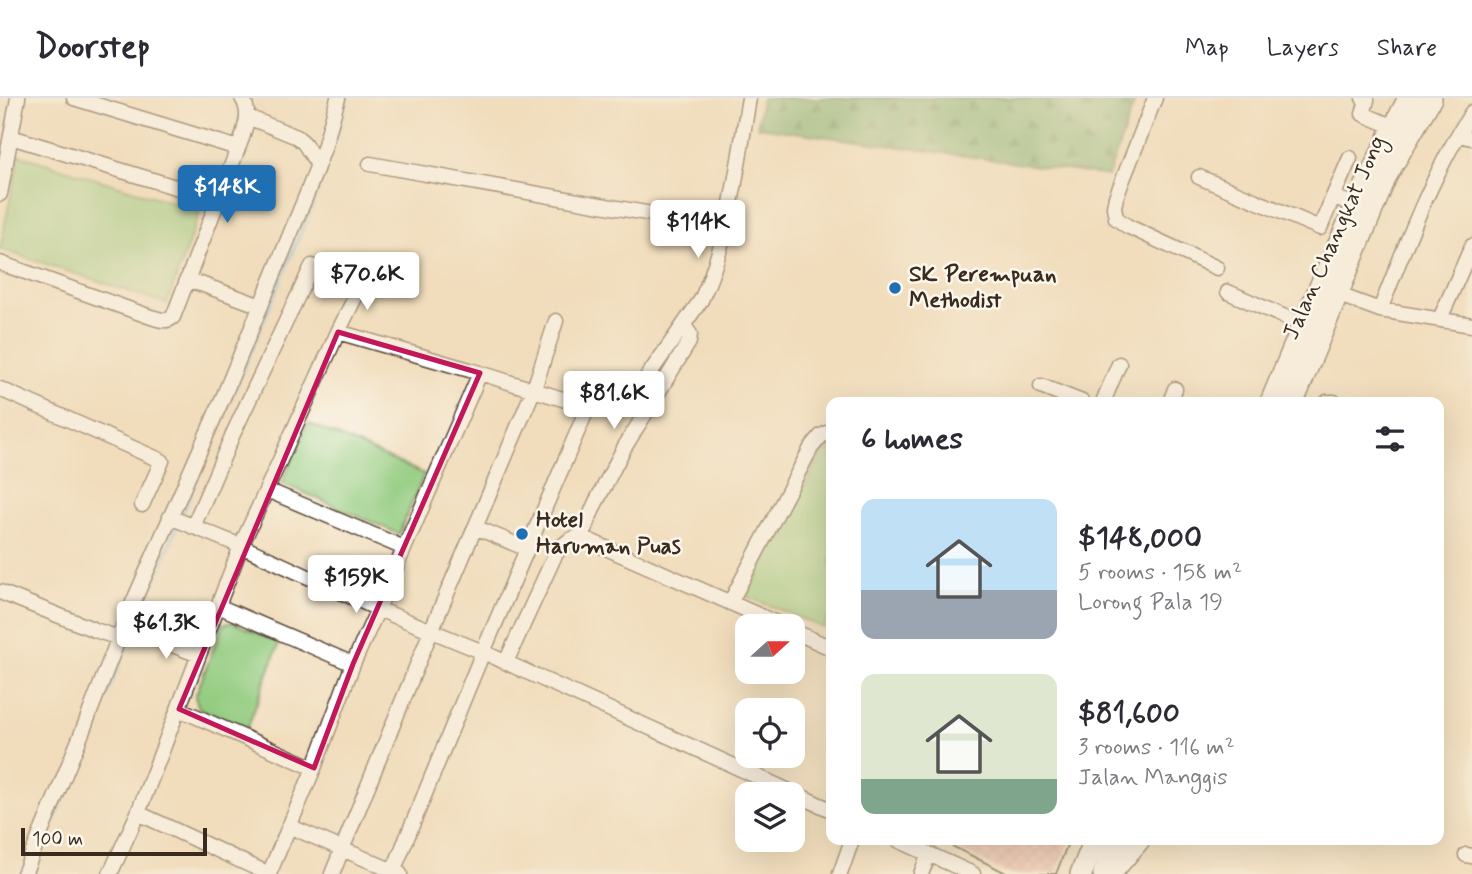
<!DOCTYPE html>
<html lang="en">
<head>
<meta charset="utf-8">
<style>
  :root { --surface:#fff; --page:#f2f2f3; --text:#2b2b33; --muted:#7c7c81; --line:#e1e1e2; --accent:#1f6fb2 }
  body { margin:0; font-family:Mynerve,sans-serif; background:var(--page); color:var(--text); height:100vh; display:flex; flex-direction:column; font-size:26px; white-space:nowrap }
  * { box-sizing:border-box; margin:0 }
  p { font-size:23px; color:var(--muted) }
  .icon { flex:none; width:38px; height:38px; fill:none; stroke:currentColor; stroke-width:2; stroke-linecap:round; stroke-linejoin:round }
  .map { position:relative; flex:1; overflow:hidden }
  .details { position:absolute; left:826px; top:299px; width:618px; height:448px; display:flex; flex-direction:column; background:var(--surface); border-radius:14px; box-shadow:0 7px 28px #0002 }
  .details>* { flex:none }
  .needle { width:46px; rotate:69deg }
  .controls { position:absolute; left:735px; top:516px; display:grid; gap:14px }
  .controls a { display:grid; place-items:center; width:70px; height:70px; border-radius:14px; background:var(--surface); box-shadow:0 7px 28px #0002; font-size:35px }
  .scale { position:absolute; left:21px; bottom:18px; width:186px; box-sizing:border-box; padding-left:7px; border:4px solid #3b2a1e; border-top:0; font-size:19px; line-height:24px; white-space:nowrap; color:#3b2a1e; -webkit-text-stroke:5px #fbf7ec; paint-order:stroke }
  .price { position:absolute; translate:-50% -60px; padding:0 16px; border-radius:7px; background:#fff; color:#222; font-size:23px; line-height:46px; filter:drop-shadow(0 2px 4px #0008) }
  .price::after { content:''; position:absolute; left:50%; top:42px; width:21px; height:16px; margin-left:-10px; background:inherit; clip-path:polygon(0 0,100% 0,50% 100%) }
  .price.selected { background:var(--accent); color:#fff }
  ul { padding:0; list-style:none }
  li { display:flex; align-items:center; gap:21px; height:175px; padding:0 35px }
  li span { display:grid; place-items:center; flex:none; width:196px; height:140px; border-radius:14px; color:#555 }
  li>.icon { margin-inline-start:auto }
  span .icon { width:84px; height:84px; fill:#fffc; stroke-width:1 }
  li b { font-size:30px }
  h2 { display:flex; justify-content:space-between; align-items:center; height:84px; padding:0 35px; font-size:30px }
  header { display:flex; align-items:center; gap:42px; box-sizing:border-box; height:98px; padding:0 35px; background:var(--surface); border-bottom:2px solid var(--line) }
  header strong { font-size:33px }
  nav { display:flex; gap:38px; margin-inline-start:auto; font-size:24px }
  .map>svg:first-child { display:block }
  .forest { fill:url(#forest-firs); stroke:#586d46; stroke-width:2 }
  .park { fill:#93cc80; stroke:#677b4f; stroke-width:2 }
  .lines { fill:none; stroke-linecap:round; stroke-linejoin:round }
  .stream { stroke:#71bdea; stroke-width:3.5 }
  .building { fill:url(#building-cross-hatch) }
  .minor-casing { stroke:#564536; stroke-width:17 }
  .highway-casing { stroke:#564536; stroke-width:24 }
  .minor { stroke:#fff; stroke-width:14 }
  .highway { stroke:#fff; stroke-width:21 }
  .marked { fill:none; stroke:#c2185b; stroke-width:5; stroke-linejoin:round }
  .poi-dot { fill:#1f6fb2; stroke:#fbf7ec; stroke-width:2.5 }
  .labels { text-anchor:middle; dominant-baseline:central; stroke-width:5; stroke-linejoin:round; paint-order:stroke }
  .street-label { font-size:23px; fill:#3b2a1e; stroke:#fbf7ec }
  .poi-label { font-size:23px; font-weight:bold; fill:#3b2a1e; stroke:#fbf7ec; text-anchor:start }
</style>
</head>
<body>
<header>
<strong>Doorstep</strong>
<nav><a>Map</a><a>Layers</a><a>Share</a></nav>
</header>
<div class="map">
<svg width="1472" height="776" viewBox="0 0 1472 776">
  <defs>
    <pattern id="forest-firs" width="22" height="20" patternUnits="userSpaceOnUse" patternTransform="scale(1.75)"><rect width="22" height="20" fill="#76b06e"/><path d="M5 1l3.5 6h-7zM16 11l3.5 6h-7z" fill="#628f5a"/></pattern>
    <pattern id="building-cross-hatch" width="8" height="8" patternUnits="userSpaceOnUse" patternTransform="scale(1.75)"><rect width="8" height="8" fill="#e9a197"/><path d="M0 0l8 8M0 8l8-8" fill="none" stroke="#be837b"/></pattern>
  </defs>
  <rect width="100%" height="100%" fill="#fbf7ec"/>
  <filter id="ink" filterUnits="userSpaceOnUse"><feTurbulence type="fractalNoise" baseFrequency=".0143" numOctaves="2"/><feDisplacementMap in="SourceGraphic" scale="14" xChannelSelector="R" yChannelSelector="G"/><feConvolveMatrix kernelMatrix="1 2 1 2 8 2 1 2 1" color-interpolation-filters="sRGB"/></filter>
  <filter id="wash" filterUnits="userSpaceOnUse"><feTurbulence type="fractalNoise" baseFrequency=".00686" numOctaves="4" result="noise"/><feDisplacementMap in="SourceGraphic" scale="28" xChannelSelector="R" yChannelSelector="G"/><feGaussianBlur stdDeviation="1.57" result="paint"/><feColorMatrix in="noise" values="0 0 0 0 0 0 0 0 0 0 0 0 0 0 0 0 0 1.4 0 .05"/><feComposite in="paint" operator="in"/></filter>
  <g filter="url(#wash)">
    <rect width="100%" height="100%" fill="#f1ddbc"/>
    <path class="forest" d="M762,0H1136L1108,78L757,29Z"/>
    <path class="park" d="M19,57L200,113L167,206L0,151Z
      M308,325L424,376L399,436L282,385Z
      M831,349V513L824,530L746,498L823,353Z
      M232,524L279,545L247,631L199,610L195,599L223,526Z"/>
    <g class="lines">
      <path class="stream" d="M181,419L312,107L336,39L346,0
        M32,776L178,426"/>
    </g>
    <g id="blocks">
      <path class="building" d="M940,742H1069L1056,776H1008Z"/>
    </g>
  </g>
  <g filter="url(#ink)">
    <use href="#blocks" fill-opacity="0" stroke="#564536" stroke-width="2"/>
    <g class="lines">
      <defs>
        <path id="minor" d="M74,0L238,50
          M1155,0L1116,99L1114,109L1116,120L1127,128L1217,170
          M1363,0L1367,2L1363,16L1394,29
          M248,19L297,39L304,45L318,67
          M1458,37L1472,40
          M11,39L218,102
          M370,66L725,129
          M1199,79L1320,130L1333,99L1356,107
          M0,96L18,0
          M1333,99L1350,60
          M0,165L151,219C159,221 166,225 173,219L242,40C246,26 251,14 242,0
          M187,181L261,208
          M1228,194L1303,227
          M1331,194L1380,212L1472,227
          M1380,212C1407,144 1432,76 1472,14
          M1440,221L1472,148
          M338,234L480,275L588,309L609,311L620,306L635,296L701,202C729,143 738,65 749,0
          M1041,288L1082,304
          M0,291L162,363L142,407
          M1103,304L1119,266
          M1170,304L1175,291
          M1327,304H1334
          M267,392L404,450
          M170,419L241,448L378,511L483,554L831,712
          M475,429L527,451
          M581,439L595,406L624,350L689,244L690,236L684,228
          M0,494L95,532L119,540
          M730,505L811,350L821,338L831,333
          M218,508L353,566
          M793,533L831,550
          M146,537L199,557
          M506,564L555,457C563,447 568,440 581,439L783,528
          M179,611L314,670
          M138,715L269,776
          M289,728L400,776
          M898,742L973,776
          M1466,757L1472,758
          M24,776L81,637L128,516L224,297L308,93L324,50L338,0
          M110,776L138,715L241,448L338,234L365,179L312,168L233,336L193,429
          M269,776L314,670L353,566L378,511L480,275
          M332,776L431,533L534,291L556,223
          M392,776L483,554L588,309
          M840,776L852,742
          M921,776L929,756"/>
        <path id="highway" d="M1271,304C1314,201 1358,99 1409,0
          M1293,304L1386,78L1431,0
          M1081,776L1095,742
          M1104,776L1117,742
          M1110,776L1139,742"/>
      </defs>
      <use href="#minor" class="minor-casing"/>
      <use href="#highway" class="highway-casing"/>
      <use href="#minor" class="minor"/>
      <use href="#highway" class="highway"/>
    </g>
  </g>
  <path d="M0 0H1472V776H0ZM338,234L480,275L353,566L314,670L179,611Z" fill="#f1ddbc" fill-opacity=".55" fill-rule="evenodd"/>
  <path class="marked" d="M338,234L480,275L353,566L314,670L179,611Z"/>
  <g class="poi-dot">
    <circle cx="895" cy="190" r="7"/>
    <circle cx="522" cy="436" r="7"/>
  </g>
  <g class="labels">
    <g class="street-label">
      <text transform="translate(1335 140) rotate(-66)">Jalan Changkat Jong</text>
    </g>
    <g class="poi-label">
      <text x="909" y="177">SK Perempuan<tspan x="909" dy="26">Methodist</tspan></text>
      <text x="536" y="423">Hotel<tspan x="536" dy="26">Haruman Puas</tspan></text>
    </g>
  </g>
</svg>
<div class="controls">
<a><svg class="needle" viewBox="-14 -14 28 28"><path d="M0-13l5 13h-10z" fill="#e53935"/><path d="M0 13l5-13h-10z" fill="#7c7c81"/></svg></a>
<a><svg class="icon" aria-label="locate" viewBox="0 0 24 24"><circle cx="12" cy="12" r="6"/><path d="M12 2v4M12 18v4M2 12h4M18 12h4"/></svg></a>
<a><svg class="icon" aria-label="layers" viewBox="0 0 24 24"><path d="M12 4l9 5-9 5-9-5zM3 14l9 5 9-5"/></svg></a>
</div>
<div class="scale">100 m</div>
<b class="price selected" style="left:227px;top:127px">$148K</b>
<b class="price" style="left:698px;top:162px">$114K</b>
<b class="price" style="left:367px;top:214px">$70.6K</b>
<b class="price" style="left:614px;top:333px">$81.6K</b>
<b class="price" style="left:356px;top:517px">$159K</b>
<b class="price" style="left:166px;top:563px">$61.3K</b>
<section class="details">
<h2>6 homes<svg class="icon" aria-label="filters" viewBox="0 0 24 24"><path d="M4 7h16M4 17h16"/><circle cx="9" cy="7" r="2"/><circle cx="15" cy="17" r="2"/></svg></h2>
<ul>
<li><span style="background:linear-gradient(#bfe0f5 65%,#9aa5b1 0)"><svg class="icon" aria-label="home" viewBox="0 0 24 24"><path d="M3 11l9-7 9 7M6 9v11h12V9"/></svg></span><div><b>$148,000</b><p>5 rooms · 158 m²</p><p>Lorong Pala 19</p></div></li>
<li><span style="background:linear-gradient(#dfe7d0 75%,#7fa58c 0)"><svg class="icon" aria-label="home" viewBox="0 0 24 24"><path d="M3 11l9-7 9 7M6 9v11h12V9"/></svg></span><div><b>$81,600</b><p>3 rooms · 116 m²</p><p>Jalan Manggis</p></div></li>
</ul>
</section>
</div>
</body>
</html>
